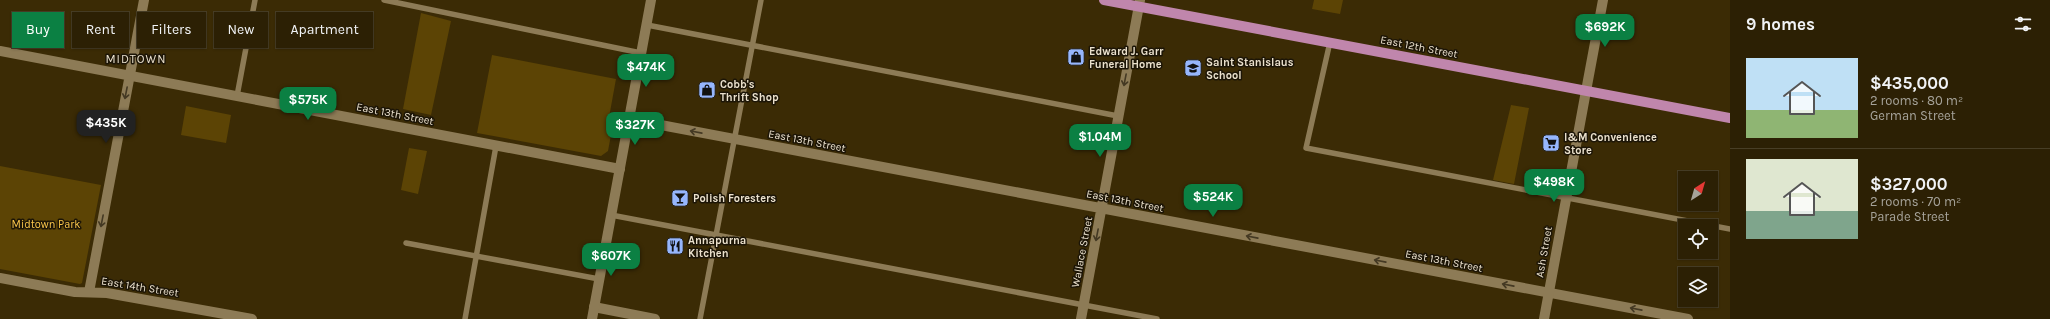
<!DOCTYPE html>
<html lang="en">
<head>
<meta charset="utf-8">
<style>
  :root { --surface:#2c2004; --page:#382d13; --text:#f1f3f6; --muted:#a6a39a; --line:#483e26; --accent:#0b8043 }
  body { margin:0; font-family:Karla,sans-serif; background:var(--page); color:var(--text); height:100vh; display:flex; flex-direction:column; font-size:15px; white-space:nowrap }
  * { box-sizing:border-box; margin:0 }
  p { font-size:13px; color:var(--muted) }
  .icon { flex:none; width:22px; height:22px; fill:none; stroke:currentColor; stroke-width:2; stroke-linecap:round; stroke-linejoin:round }
  .map { position:relative; flex:1; overflow:hidden }
  .panel { display:flex; flex-direction:column; background:var(--surface); width:320px }
  .panel>* { flex:none }
  .guide { position:absolute; left:12px; top:12px; width:380px; height:36px; display:flex; gap:8px }
  .needle { width:26px; rotate:37deg }
  .tools { position:absolute; left:1678px; top:171px; display:grid; gap:8px }
  .tools a { display:grid; place-items:center; width:40px; height:40px; border-radius:0px; background:var(--surface); box-shadow:0 1px 3px #0004,0 0 0 1px var(--line); font-size:20px }
  .price { position:absolute; translate:-50% -34px; padding:0 9px; border-radius:8px; background:var(--accent); color:#fff; font-size:13px; line-height:26px; filter:drop-shadow(0 1px 2px #0008) }
  .price::after { content:''; position:absolute; left:50%; top:24px; width:12px; height:9px; margin-left:-6px; background:inherit; clip-path:polygon(0 0,100% 0,50% 100%) }
  .price.active { background:#222; color:#fff }
  ul { padding:0; list-style:none }
  li { display:flex; align-items:center; gap:12px; height:100px; padding:0 16px }
  li+li { border-top:1px solid var(--line) }
  li span { display:grid; place-items:center; flex:none; width:112px; height:80px; border-radius:0px; color:#555 }
  li>.icon { margin-inline-start:auto }
  span .icon { width:48px; height:48px; fill:#fffc; stroke-width:1 }
  li b { font-size:17px }
  h2 { display:flex; justify-content:space-between; align-items:center; height:48px; padding:0 16px; font-size:17px }
  .pill { padding:0 14px; border-radius:0px; background:var(--surface); box-shadow:0 1px 3px #0004,0 0 0 1px var(--line); font-size:14px; line-height:36px }
  .pill.active { background:var(--accent); color:#fff }
  main { display:flex; flex:1; min-height:0 }
  .map>svg:first-child { display:block }
  .green { fill:#5c4405 }
  .lines { fill:none; stroke-linecap:round; stroke-linejoin:round }
  .service { stroke:#8d7b56; stroke-width:5.5 }
  .minor { stroke:#8d7b56; stroke-width:10 }
  .tertiary { stroke:#8d7b56; stroke-width:10 }
  .secondary { stroke:#8d7b56; stroke-width:10 }
  .primary { stroke:#c086ac; stroke-width:10 }
  .oneway { stroke:#443923 }
  .labels { text-anchor:middle; dominant-baseline:central; stroke-width:3; stroke-linejoin:round; paint-order:stroke }
  .street-label { font-size:11px; fill:#ebe1cd; stroke:#1c1507 }
  .poi-label { font-size:11px; font-weight:bold; fill:#ebe1cd; stroke:#1c1507; text-anchor:start }
  .park-label { font-size:11px; fill:#fdc84b; stroke:#1c1507 }
  .neighbourhood-label { font-size:12px; letter-spacing:1px; fill:#ebe1cd; stroke:#1c1507 }
</style>
</head>
<body>
<main>
<div class="map">
<svg width="1730" height="319" viewBox="0 0 1730 319">
  <rect width="100%" height="100%" fill="#3b2b05"/>
  <path class="green" d="M1314,0H1343L1340,14L1312,9Z
    M421,13L451,21L431,115L403,109Z
    M492,55L616,79L608,123L611,135L608,151L601,156L477,133Z
    M1511,105L1529,108L1514,184L1493,180Z
    M186,106L231,115L226,143L181,135Z
    M409,148L427,151L418,194L401,190Z
    M0,166L101,185L82,283L80,284L0,269Z"/>
  <g class="lines">
    <path class="service" d="M384,0L641,53
      M647,25L1118,116
      M1330,42L1306,148L1730,229
      M237,96L255,0
      M611,215L1157,319
      M406,243L599,279
      M465,319L496,146
      M700,319L761,0"/>
    <path class="minor" d="M0,51L620,169
      M1586,91L1603,0
      M629,119L1688,319
      M0,278L75,292L107,293L252,319
      M89,292L144,0
      M594,307L655,319
      M1081,319L1140,0"/>
    <path class="tertiary" d="M1544,319L1586,91"/>
    <path class="secondary" d="M592,319L651,0"/>
    <path class="primary" d="M1104,0L1730,118"/>
  </g>
  <defs><path id="oneway-shaft" d="M-6 0H5M1.5-3L5.5 0L1.5 3" fill="none" stroke-width="1.6" stroke-linecap="round" stroke-linejoin="round"/></defs>
  <g class="oneway">
    <use href="#oneway-shaft" transform="translate(1125 80) rotate(101)"/>
    <use href="#oneway-shaft" transform="translate(126 93) rotate(101)"/>
    <use href="#oneway-shaft" transform="translate(696 132) rotate(-169)"/>
    <use href="#oneway-shaft" transform="translate(102 221) rotate(101)"/>
    <use href="#oneway-shaft" transform="translate(1097 235) rotate(101)"/>
    <use href="#oneway-shaft" transform="translate(1252 237) rotate(-169)"/>
    <use href="#oneway-shaft" transform="translate(1380 261) rotate(-169)"/>
    <use href="#oneway-shaft" transform="translate(1508 285) rotate(-169)"/>
    <use href="#oneway-shaft" transform="translate(1636 309) rotate(-169)"/>
  </g>
  <defs>
    <symbol id="shop-square" viewBox="-11 -11 22 22"><rect x="-9" y="-9" width="18" height="18" rx="4" fill="#96b6fd" stroke="#1c1507"/><path d="M-5-2.5h2.3a2.7 3.5 0 0 1 5.4 0H5L5.5 6h-11ZM-1.5-2.5h3a1.5 2.3 0 0 0-3 0Z" fill="#111"/></symbol>
    <symbol id="school-square" viewBox="-11 -11 22 22"><rect x="-9" y="-9" width="18" height="18" rx="4" fill="#96b6fd" stroke="#1c1507"/><path d="M0-5L7-2L0 1L-7-2ZM-4 1L0 2.5L4 1V4Q0 6-4 4Z" fill="#111"/></symbol>
    <symbol id="supermarket-square" viewBox="-11 -11 22 22"><rect x="-9" y="-9" width="18" height="18" rx="4" fill="#96b6fd" stroke="#1c1507"/><path d="M-6-5.5h2.5l.6 2H6L4.5 2H-2.5L-4.4-4H-6ZM-1.5 3.2a1.3 1.3 0 1 0 .1 0ZM3 3.2a1.3 1.3 0 1 0 .1 0Z" fill="#111"/></symbol>
    <symbol id="bar-square" viewBox="-11 -11 22 22"><rect x="-9" y="-9" width="18" height="18" rx="4" fill="#96b6fd" stroke="#1c1507"/><path d="M-6-5H6L.8 .8V4.5H3.5V6h-7V4.5H-.8V.8Z" fill="#111"/></symbol>
    <symbol id="restaurant-square" viewBox="-11 -11 22 22"><rect x="-9" y="-9" width="18" height="18" rx="4" fill="#96b6fd" stroke="#1c1507"/><path d="M-5-6h1v4h1v-4h1v4h1v-4h1v5L-1.5 .5V6h-2V.5L-5-1ZM5-6V6H3V1.5H1.5Q1.5-4 5-6Z" fill="#111"/></symbol>
  </defs>
  <g fill-rule="evenodd">
    <use href="#shop-square" x="1066" y="47" width="20" height="20"/>
    <use href="#school-square" x="1183" y="58" width="20" height="20"/>
    <use href="#shop-square" x="697" y="80" width="20" height="20"/>
    <use href="#supermarket-square" x="1541" y="133" width="20" height="20"/>
    <use href="#bar-square" x="670" y="188" width="20" height="20"/>
    <use href="#restaurant-square" x="665" y="236" width="20" height="20"/>
  </g>
  <g class="labels">
    <g class="street-label">
      <text transform="translate(1419 47) rotate(11)">East 12th Street</text>
      <text transform="translate(395 114) rotate(11)">East 13th Street</text>
      <text transform="translate(807 141) rotate(11)">East 13th Street</text>
      <text transform="translate(1125 201) rotate(11)">East 13th Street</text>
      <text transform="translate(1082 252) rotate(-79)">Wallace Street</text>
      <text transform="translate(1544 252) rotate(-80)">Ash Street</text>
      <text transform="translate(1444 261) rotate(11)">East 13th Street</text>
      <text transform="translate(140 287) rotate(9)">East 14th Street</text>
    </g>
    <g class="poi-label">
      <text x="1089" y="51">Edward J. Garr<tspan x="1089" dy="13">Funeral Home</tspan></text>
      <text x="1206" y="62">Saint Stanislaus<tspan x="1206" dy="13">School</tspan></text>
      <text x="720" y="84">Cobb's<tspan x="720" dy="13">Thrift Shop</tspan></text>
      <text x="1564" y="137">I&amp;M Convenience<tspan x="1564" dy="13">Store</tspan></text>
      <text x="693" y="198">Polish Foresters</text>
      <text x="688" y="240">Annapurna<tspan x="688" dy="13">Kitchen</tspan></text>
    </g>
    <g class="park-label">
      <text x="46" y="224">Midtown Park</text>
    </g>
    <g class="neighbourhood-label">
      <text x="136" y="59">MIDTOWN</text>
    </g>
  </g>
</svg>
<div class="tools">
<a><svg class="needle" viewBox="-14 -14 28 28"><path d="M0-13l5 13h-10z" fill="#e53935"/><path d="M0 13l5-13h-10z" fill="#a6a39a"/></svg></a>
<a><svg class="icon" aria-label="locate" viewBox="0 0 24 24"><circle cx="12" cy="12" r="6"/><path d="M12 2v4M12 18v4M2 12h4M18 12h4"/></svg></a>
<a><svg class="icon" aria-label="layers" viewBox="0 0 24 24"><path d="M12 4l9 5-9 5-9-5zM3 14l9 5 9-5"/></svg></a>
</div>
<b class="price" style="left:1605px;top:48px">$692K</b>
<b class="price" style="left:646px;top:88px">$474K</b>
<b class="price" style="left:308px;top:121px">$575K</b>
<b class="price active" style="left:106px;top:144px">$435K</b>
<b class="price" style="left:635px;top:146px">$327K</b>
<b class="price" style="left:1100px;top:158px">$1.04M</b>
<b class="price" style="left:1554px;top:203px">$498K</b>
<b class="price" style="left:1213px;top:218px">$524K</b>
<b class="price" style="left:611px;top:277px">$607K</b>
<div class="guide">
<a class="pill active">Buy</a>
<a class="pill">Rent</a>
<a class="pill">Filters</a>
<a class="pill">New</a>
<a class="pill">Apartment</a>
</div>
</div>
<section class="panel">
<h2>9 homes<svg class="icon" aria-label="filters" viewBox="0 0 24 24"><path d="M4 7h16M4 17h16"/><circle cx="9" cy="7" r="2"/><circle cx="15" cy="17" r="2"/></svg></h2>
<ul>
<li><span style="background:linear-gradient(#bfe0f5 65%,#8fb573 0)"><svg class="icon" aria-label="home" viewBox="0 0 24 24"><path d="M3 11l9-7 9 7M6 9v11h12V9"/></svg></span><div><b>$435,000</b><p>2 rooms · 80 m²</p><p>German Street</p></div></li>
<li><span style="background:linear-gradient(#dfe7d0 65%,#7fa58c 0)"><svg class="icon" aria-label="home" viewBox="0 0 24 24"><path d="M3 11l9-7 9 7M6 9v11h12V9"/></svg></span><div><b>$327,000</b><p>2 rooms · 70 m²</p><p>Parade Street</p></div></li>
</ul>
</section>
</main>
</body>
</html>
